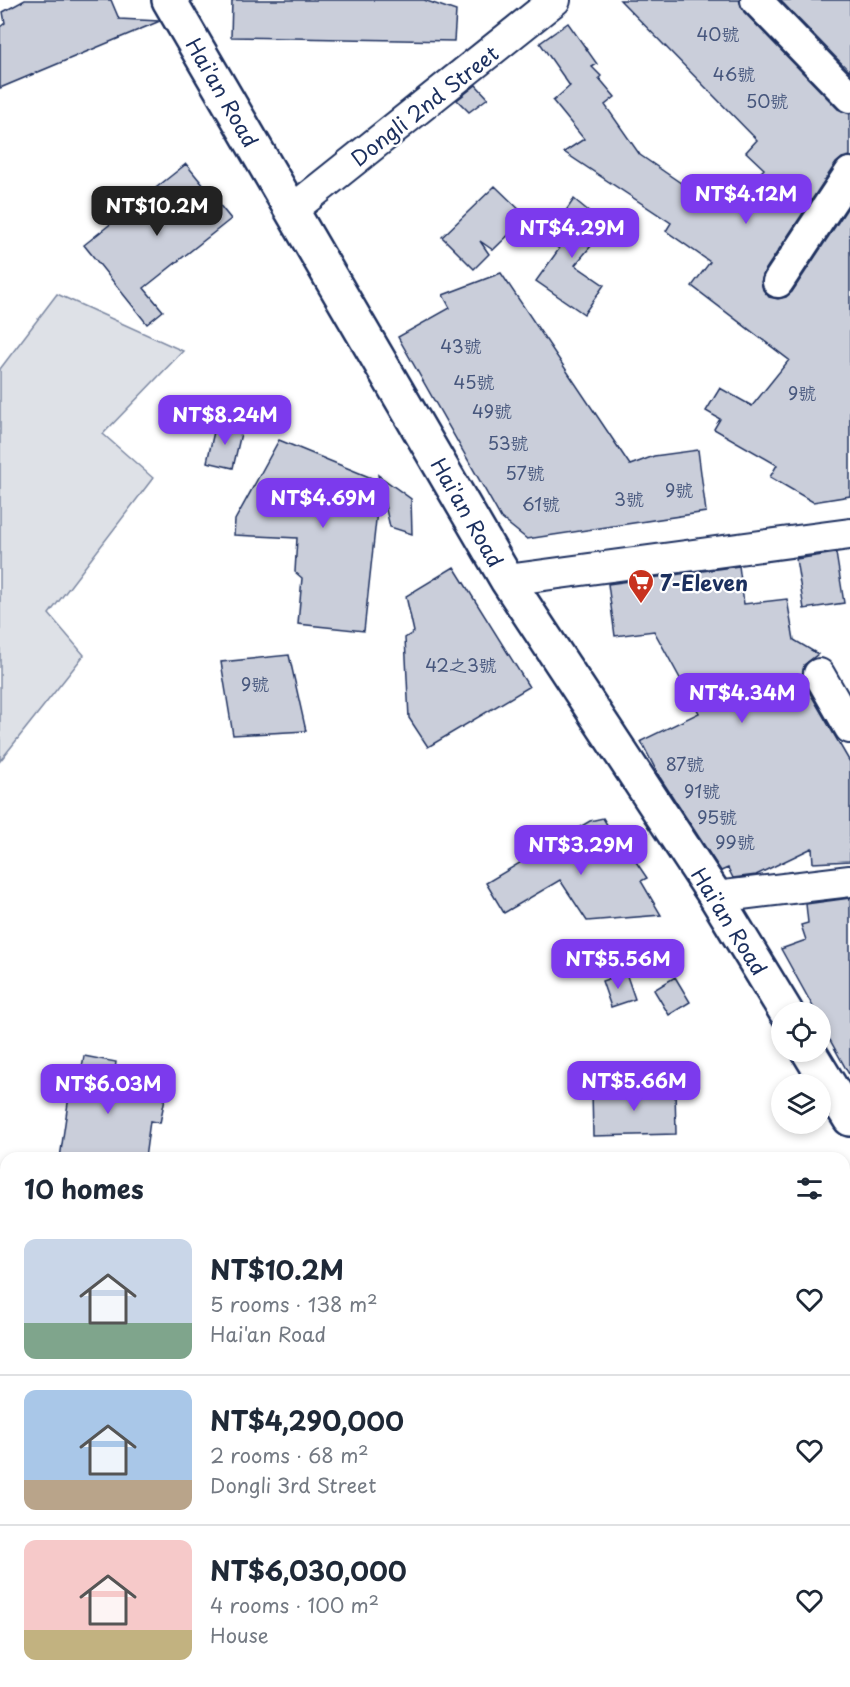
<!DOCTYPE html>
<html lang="en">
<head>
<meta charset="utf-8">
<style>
  :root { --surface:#fff; --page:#f2f2f3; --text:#1f2937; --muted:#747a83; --line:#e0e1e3; --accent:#7c3aed }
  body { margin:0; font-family:"Playpen Sans","LXGW WenKai TC",sans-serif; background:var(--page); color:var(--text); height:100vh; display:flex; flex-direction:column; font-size:22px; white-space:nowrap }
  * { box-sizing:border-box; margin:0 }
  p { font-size:20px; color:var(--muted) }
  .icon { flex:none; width:33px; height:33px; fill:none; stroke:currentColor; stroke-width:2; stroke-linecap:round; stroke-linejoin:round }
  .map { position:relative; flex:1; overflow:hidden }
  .panel { position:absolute; left:0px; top:1152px; width:850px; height:536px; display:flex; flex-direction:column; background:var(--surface); border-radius:18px 18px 0 0; box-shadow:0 3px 9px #0003 }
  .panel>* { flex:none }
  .fabs { position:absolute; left:771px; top:1002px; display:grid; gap:12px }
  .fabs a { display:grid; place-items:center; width:60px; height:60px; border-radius:50%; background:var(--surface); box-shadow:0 3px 9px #0003; font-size:30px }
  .price { position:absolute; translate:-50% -51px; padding:0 14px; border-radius:12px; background:var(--accent); color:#fff; font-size:20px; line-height:39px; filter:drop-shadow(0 2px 3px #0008) }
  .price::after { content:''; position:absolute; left:50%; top:36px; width:18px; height:14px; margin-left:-9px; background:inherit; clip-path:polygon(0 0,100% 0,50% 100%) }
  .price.current { background:#222; color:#fff }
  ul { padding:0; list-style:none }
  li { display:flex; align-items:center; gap:18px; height:150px; padding:0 24px }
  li+li { border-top:2px solid var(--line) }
  li span { display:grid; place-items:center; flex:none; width:168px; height:120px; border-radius:12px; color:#555 }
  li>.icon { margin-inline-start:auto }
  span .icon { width:72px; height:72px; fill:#fffc; stroke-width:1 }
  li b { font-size:26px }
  h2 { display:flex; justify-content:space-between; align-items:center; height:72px; padding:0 24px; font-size:26px }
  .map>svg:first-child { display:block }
  .green { fill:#dee1e7; stroke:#7c88a2; stroke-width:1.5 }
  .building { fill:#caceda; stroke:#1b2f5e; stroke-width:1.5 }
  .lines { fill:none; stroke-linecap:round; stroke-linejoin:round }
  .minor-casing { stroke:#1b2f5e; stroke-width:34 }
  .primary-casing { stroke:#1b2f5e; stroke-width:38 }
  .minor { stroke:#fff; stroke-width:30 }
  .primary { stroke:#fff; stroke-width:33 }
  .labels { text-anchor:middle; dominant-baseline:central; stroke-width:4.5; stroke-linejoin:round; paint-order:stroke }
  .number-label { font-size:18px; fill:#47577d }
  .street-label { font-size:21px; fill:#1b2f5e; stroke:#fff }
  .poi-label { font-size:21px; font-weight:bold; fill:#1b2f5e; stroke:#fff; text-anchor:start }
</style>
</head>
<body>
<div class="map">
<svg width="850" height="1687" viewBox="0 0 850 1687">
  <rect width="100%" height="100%" fill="#fff"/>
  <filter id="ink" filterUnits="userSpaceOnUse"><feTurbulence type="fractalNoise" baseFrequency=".0167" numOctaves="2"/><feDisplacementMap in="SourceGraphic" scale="12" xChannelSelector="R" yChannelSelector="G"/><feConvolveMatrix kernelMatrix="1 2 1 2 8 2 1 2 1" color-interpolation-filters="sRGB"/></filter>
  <g filter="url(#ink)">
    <path class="green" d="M57,294L183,351L103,434L153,478L49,614L84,655L0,761V369Z"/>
    <path class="building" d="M25,0H111L119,19L160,21L0,88V27L5,23L3,12Z
      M232,0H424L456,11L454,41L231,37Z
      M620,0H739L744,12L838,109L850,114V156L842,158L836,163L764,272L761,282L763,290L769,297L778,299L786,297L792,292L850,204V496L813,502L770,477L777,465L714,429L720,419L706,411L720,388L752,406L789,360L692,286L710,262L666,231L671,223L564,152L584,139L553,101L570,86L540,43L568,23L597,64L592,67L601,76L599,78L615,97L605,105L640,155L694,192L703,179L734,201L764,169L746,152L757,140Z
      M780,0H850V72Z
      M476,85L488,98L469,112L457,100Z
      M186,164L231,219L144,288L163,311L147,324L84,245Z
      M495,186L527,217L493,250L480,241L489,254L474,269L442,237Z
      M574,199L602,222L586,242L591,246L575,265L604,285L584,314L536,281L559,249L547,238Z
      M501,273L630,465L654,456L698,450L706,512L527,539L501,518L398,337L450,308L443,295Z
      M216,423L242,429L233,468L207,462Z
      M279,440L379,481L378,475L411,499L412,534L390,527L380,483L364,631L298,624L302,578L295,572L297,538L234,535L235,520Z
      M836,553L844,603L804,609L796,559Z
      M739,566L744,604L787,599L794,640L818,654L804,665L802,675L804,683L850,762V861L813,863L812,848L756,875L733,878L728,868L721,871L659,776L641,741L699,713L654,631L615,636L608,584Z
      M454,567L529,687L428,747L409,718L405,638L414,632L406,596Z
      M289,655L306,731L233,735L221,662Z
      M603,818L624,853L628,850L647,878L641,881L661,915L587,921L560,880L504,913L486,883L590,821Z
      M850,898V1076L820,1022V1012H816L781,949L806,940L801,925L808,923L806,904Z
      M626,973L635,999L611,1007L602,981Z
      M675,977L690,1002L669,1015L654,990Z
      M84,1056L116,1062L113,1083L166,1093L160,1123L150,1121L145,1158H60L69,1096L80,1078Z
      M675,1089L676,1134L593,1136L592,1091Z"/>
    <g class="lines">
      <defs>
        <path id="minor" d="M756,0L850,97
          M292,210L555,0
          M778,282L850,173
          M507,580L850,534
          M819,674L850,728
          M716,897L850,881
          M844,1279L850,1277"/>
        <path id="primary" d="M169,0L507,580L716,897L786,1012
          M809,1052L850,1119"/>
      </defs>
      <use href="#minor" class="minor-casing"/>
      <use href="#primary" class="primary-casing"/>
      <use href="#minor" class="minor"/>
      <use href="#primary" class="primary"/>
    </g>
  </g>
  <defs>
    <symbol id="supermarket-pin" viewBox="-11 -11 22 30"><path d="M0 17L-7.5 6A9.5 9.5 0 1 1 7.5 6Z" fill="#c8321e" stroke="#fff"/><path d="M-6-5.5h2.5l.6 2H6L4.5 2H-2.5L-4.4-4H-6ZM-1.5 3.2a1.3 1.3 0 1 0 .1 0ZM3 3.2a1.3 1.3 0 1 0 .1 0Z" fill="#fff"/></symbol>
  </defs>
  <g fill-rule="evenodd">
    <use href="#supermarket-pin" x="626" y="567" width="30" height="40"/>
  </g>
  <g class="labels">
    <g class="number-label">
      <text x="718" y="33">40號</text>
      <text x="734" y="73">46號</text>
      <text x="767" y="100">50號</text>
      <text x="461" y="345">43號</text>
      <text x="474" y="381">45號</text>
      <text x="802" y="392">9號</text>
      <text x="492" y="410">49號</text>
      <text x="508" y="442">53號</text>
      <text x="525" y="472">57號</text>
      <text x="679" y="489">9號</text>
      <text x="629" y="498">3號</text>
      <text x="541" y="503">61號</text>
      <text x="461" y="664">42之3號</text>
      <text x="255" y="683">9號</text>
      <text x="685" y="763">87號</text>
      <text x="702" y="790">91號</text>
      <text x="717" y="816">95號</text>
      <text x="735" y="841">99號</text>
    </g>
    <g class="street-label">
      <text transform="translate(223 92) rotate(60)">Hai'an Road</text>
      <text transform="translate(424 105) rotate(-38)">Dongli 2nd Street</text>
      <text transform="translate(468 512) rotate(60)">Hai'an Road</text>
      <text transform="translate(730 921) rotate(58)">Hai'an Road</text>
    </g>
    <g class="poi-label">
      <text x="660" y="582">7-Eleven</text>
    </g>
  </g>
</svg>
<div class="fabs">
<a><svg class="icon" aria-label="locate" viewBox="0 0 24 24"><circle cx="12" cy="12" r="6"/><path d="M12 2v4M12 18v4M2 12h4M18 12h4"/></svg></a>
<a><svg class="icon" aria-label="layers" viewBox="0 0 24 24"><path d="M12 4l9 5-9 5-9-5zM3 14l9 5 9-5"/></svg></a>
</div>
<b class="price" style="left:746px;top:225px">NT$4.12M</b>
<b class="price current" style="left:157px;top:237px">NT$10.2M</b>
<b class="price" style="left:572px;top:259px">NT$4.29M</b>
<b class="price" style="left:225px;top:446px">NT$8.24M</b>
<b class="price" style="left:323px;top:529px">NT$4.69M</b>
<b class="price" style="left:742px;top:724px">NT$4.34M</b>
<b class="price" style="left:581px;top:876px">NT$3.29M</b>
<b class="price" style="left:618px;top:990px">NT$5.56M</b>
<b class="price" style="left:634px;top:1112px">NT$5.66M</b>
<b class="price" style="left:108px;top:1115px">NT$6.03M</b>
<section class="panel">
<h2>10 homes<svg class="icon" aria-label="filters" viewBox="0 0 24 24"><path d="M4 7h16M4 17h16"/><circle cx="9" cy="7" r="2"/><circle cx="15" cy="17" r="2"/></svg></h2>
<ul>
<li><span style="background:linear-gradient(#c9d6e8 70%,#7fa58c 0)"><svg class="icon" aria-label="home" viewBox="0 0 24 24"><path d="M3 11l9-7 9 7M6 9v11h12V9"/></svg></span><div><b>NT$10.2M</b><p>5 rooms · 138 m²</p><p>Hai'an Road</p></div><svg class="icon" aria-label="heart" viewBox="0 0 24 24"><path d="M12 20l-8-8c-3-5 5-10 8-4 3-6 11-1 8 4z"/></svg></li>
<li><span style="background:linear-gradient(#a9c7e8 75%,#b9a48a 0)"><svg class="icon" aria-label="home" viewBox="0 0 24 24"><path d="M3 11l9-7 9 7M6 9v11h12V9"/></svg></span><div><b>NT$4,290,000</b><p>2 rooms · 68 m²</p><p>Dongli 3rd Street</p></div><svg class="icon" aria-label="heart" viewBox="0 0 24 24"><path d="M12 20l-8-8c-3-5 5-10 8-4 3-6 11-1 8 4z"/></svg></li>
<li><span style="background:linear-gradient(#f6c9c9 75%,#c2b280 0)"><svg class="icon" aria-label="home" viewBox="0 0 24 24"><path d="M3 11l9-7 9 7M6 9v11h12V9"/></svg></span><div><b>NT$6,030,000</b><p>4 rooms · 100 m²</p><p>House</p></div><svg class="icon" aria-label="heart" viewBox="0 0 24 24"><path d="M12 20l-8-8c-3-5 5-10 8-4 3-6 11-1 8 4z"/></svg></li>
</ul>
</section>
</div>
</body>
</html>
